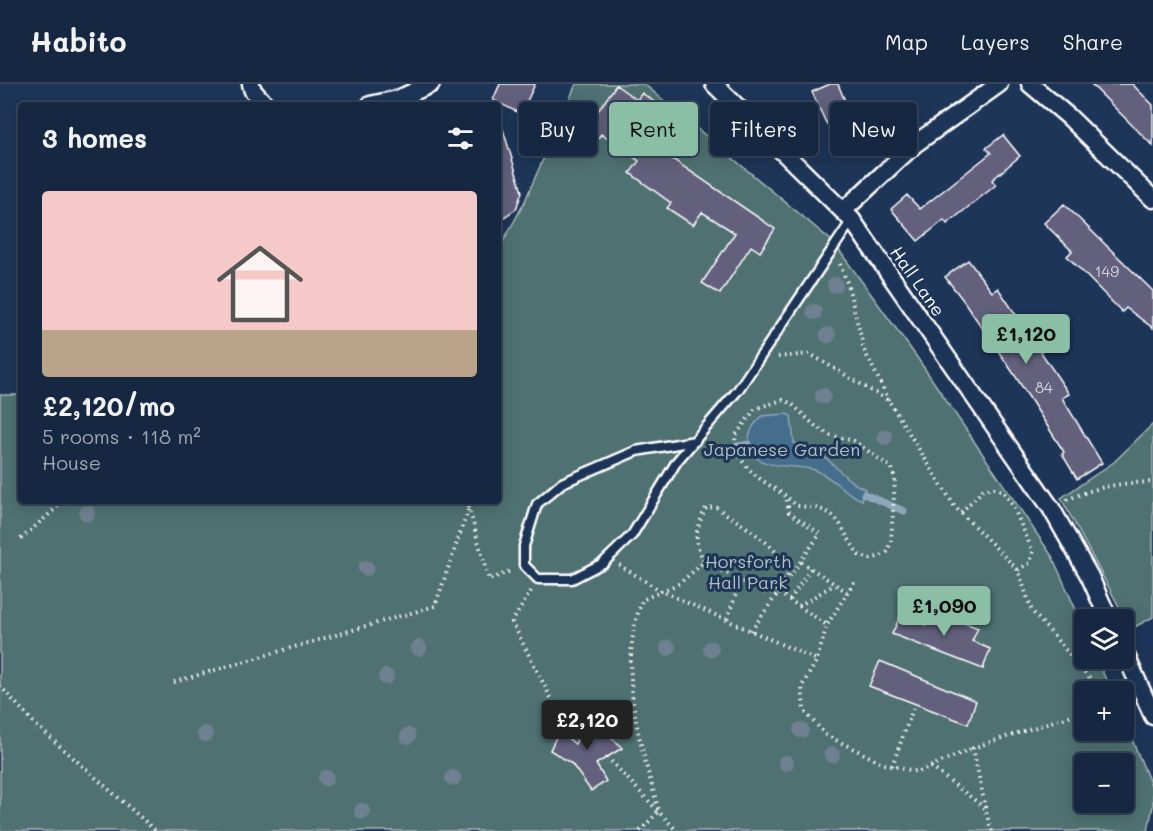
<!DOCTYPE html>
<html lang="en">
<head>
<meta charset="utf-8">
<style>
  :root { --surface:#162841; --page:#1f3048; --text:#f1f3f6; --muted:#9ea6b1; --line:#35445a; --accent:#8abfa5 }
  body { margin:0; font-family:Mali,sans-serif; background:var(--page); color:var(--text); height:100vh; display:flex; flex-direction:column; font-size:22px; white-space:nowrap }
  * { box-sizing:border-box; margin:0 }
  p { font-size:20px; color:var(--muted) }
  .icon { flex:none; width:33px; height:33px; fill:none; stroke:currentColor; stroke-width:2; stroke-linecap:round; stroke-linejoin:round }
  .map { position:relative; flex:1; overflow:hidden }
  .details { position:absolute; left:18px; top:18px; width:483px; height:402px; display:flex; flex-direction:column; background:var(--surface); border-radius:6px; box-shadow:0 3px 15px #0003,0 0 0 2px var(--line) }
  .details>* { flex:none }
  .guide { position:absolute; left:519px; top:18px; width:543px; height:54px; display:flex; gap:12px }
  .tools { position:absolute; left:1074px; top:525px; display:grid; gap:12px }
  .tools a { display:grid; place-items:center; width:60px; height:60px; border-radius:6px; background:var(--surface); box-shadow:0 3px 15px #0003,0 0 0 2px var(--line); font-size:30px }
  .price { position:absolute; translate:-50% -51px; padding:0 14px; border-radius:6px; background:var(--accent); color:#111; font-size:20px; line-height:39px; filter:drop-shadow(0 2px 3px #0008) }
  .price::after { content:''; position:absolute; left:50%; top:36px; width:18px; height:14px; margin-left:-9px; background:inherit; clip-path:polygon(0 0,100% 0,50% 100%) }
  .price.selected { background:#222; color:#fff }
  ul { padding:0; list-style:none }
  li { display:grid; align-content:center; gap:12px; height:318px; padding:0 24px }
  li span { display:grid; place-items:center; height:186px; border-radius:6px; color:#555 }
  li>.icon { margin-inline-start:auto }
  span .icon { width:108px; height:108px; fill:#fffc; stroke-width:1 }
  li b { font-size:26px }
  h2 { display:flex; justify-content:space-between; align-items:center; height:72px; padding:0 24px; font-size:26px }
  .pill { padding:0 21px; border-radius:6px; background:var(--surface); box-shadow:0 3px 15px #0003,0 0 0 2px var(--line); font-size:21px; line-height:54px }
  .pill.selected { background:var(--accent); color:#111 }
  header { display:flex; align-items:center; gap:36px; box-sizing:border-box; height:84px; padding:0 30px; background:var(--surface); border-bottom:2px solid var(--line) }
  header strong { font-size:28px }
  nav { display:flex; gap:33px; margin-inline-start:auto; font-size:21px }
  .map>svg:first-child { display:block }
  .green { fill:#507171; stroke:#a8b8b8; stroke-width:1.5; fill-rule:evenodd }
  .water { fill:#446d8c; stroke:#8fa7ba; stroke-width:1.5 }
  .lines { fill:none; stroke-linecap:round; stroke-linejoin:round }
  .stream { stroke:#8fa7ba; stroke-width:7 }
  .building { fill:#63607e; stroke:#fff; stroke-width:1.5 }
  .lane-casing { stroke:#fff; stroke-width:13 }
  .street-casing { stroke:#fff; stroke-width:21 }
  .path { stroke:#fff; stroke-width:4; stroke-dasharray:1.5 4.5; stroke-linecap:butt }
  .lane { stroke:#1d3557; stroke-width:8 }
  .street { stroke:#1d3557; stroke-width:16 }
  .tree { fill:#6e8190 }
  .labels { text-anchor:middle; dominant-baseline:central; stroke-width:6; stroke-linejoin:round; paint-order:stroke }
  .number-label { font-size:15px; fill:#d8d7df }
  .street-label { font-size:18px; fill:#fff; stroke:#1d3557 }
  .park-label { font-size:18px; fill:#b0bfbf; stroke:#1d3557 }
</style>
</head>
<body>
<header>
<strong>Habito</strong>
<nav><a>Map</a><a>Layers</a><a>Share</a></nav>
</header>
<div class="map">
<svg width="1153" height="747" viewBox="0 0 1153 747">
  <rect width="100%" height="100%" fill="#1d3557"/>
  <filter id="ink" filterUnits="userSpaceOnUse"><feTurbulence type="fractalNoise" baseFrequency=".0167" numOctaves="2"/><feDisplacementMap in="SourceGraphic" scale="12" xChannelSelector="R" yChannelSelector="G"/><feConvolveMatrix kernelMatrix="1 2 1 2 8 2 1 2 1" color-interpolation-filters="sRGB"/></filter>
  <g filter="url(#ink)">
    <path class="green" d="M576,0H644L833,158L916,272L1052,472L1084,544V574L1097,575L1111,607L1084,608V646H1124V636L1153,706V722L1148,747H0V311H21V417H498V167L524,119ZM1084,680H1124V718H1084Z
      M1153,340V533L1131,545L1061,414L1114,378Z"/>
    <path class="water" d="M786,330L791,332L794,359C807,362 818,367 828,376C841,387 848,398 865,405L862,416C845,410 833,393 815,386C796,379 753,389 749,360C748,348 754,340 762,332Z"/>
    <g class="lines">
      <path class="stream" d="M737,362L749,360
        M864,410L904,427"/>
    </g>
    <path class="building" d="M500,0H535L521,30L493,16Z
      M830,0H838L852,34L866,25L876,39L865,47L868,52L845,67L825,37L812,8Z
      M1091,0H1132L1153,21V62Z
      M616,1L637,16L642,9L661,23L652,36L682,58L671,74L775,145L760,168L751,162L720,210L702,199L735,149L702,128L693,141L667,124L671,119L630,89L639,77L601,50L595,59L582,50Z
      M502,42L522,108L516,125L498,137V43Z
      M1003,51L1020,72L992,96L996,101L947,140L944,136L918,157L891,125L907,111L920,125L991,69L986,64Z
      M1064,120L1153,207V244L1126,224L1122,228L1067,172L1072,167L1044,139Z
      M968,176L992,208L998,204L1069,310L1062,314L1102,379L1077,395L1062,370L1064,368L1014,290L963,216L945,193Z
      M932,527L978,544L972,557L990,565L983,585L892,550L902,528L925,541Z
      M880,577L976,617L968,640L869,602Z
      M589,630L622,664L596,680L606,697L591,707L572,680L550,666L559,647L575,660Z"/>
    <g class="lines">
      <defs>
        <path id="lane" d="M695,357L636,367L562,399L537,420L524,462V481L538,495H572L603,479L632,451L677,377L738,306L852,136"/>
        <path id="street" d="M251,0L253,7L266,21
          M714,0L852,136L1051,424L1090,493L1109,536
          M1030,0L1069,33L1153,115
          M370,21L398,15L431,0
          M843,127L915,60L999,0
          M1124,567L1153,632"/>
      </defs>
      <use href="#lane" class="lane-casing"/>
      <use href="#street" class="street-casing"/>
      <path class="path" d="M840,180L848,201L864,266L889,316
        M778,273L810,270L889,317L955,423L1018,486L1032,527L1102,608
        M1067,416C1097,402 1120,399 1153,398
        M467,417L489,496L513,486
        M961,428L983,406L994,404L1003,407L1013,422L1033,468L1030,479L1018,486
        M21,455L64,417
        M801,478L847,508
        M619,481L661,507L817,576
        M854,498L827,541L817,576L802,602L804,627L826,651L884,680L918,688L973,664
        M531,507L512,538L554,620L581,647
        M779,509L827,541
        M790,516L811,484
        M799,522L835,500
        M727,535L741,496
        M751,547L820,450L789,428L786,412C762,396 736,384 735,352L755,325L782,316L791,319L814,341L830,351L854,357L892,384L895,396L891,457L887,468L881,472L870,475L859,471C836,439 842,424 797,422L786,412
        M174,598L435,522L469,424
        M0,602L36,641L156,747
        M607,673L677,747
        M892,682L914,622
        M931,683L985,724
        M640,747L659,727C643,670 624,611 633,551C634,539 639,527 642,516L680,499L704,478C693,454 695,447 706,424L716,423C740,440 778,460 789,488C784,499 779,507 767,509L704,478
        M992,747L987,732L973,664L1084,627"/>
      <use href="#lane" class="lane"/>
      <use href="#street" class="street"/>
    </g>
    <g class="tree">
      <circle cx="835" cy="201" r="8"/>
      <circle cx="814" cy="228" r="8"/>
      <circle cx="828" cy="251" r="8"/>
      <circle cx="823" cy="312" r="8"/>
      <circle cx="885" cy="353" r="8"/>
      <circle cx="87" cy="429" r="8"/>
      <circle cx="366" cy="484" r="8"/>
      <circle cx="419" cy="564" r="8"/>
      <circle cx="668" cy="564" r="8"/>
      <circle cx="711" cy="565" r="8"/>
      <circle cx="386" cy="593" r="8"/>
      <circle cx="801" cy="646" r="8"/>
      <circle cx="205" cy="650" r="8"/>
      <circle cx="408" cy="652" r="8"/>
      <circle cx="832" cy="671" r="8"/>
      <circle cx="786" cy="679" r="8"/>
      <circle cx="326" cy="694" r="8"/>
      <circle cx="453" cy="694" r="8"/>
      <circle cx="362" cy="727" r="8"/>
    </g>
  </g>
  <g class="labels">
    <g class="number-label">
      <text x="1107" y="187">149</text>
      <text x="1044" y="303">84</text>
    </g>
    <g class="street-label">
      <text transform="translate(918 197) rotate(55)">Hall Lane</text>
    </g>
    <g class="park-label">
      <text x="782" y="365">Japanese Garden</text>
      <text x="748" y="477">Horsforth<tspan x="748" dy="21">Hall Park</tspan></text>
    </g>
  </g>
</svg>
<div class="tools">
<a><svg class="icon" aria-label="layers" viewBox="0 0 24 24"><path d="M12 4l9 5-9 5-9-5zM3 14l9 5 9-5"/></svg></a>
<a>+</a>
<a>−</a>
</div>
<b class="price" style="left:1026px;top:281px">£1,120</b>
<b class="price" style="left:944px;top:553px">£1,090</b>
<b class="price selected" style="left:587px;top:667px">£2,120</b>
<div class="guide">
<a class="pill">Buy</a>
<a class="pill selected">Rent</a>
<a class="pill">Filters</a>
<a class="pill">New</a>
</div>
<section class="details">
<h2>3 homes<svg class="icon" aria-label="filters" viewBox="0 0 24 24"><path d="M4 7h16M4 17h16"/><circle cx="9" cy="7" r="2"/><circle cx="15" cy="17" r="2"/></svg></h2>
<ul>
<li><span style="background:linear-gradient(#f6c9c9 75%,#b9a48a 0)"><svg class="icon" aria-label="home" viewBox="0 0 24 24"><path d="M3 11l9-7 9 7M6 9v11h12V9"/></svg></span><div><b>£2,120/mo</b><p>5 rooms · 118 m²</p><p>House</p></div></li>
</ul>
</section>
</div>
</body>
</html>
